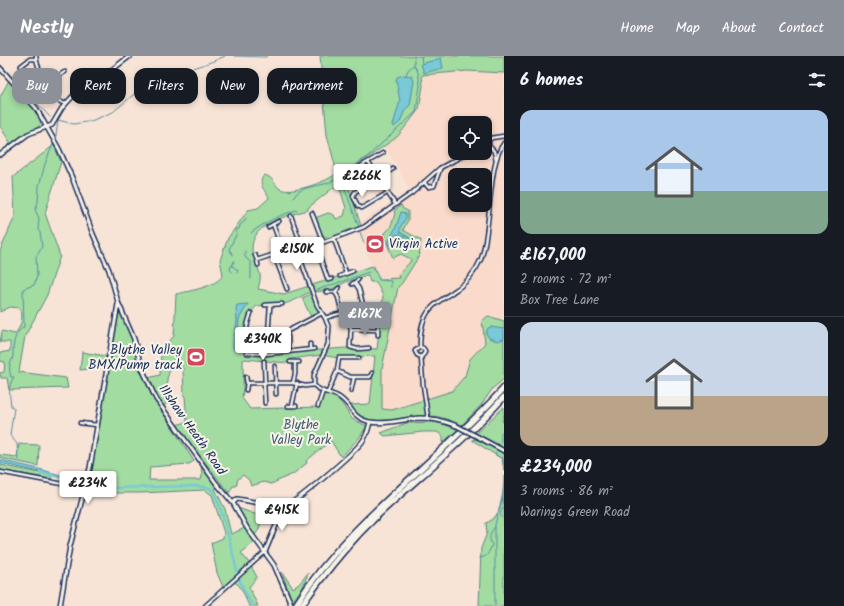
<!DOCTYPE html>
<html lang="en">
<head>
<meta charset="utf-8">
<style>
  :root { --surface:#171b24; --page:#242831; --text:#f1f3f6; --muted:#9ea1a6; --line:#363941; --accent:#8c9099 }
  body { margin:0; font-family:Kalam,sans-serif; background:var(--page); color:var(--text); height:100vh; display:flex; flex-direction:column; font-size:15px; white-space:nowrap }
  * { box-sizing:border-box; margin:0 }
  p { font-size:13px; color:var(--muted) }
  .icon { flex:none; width:22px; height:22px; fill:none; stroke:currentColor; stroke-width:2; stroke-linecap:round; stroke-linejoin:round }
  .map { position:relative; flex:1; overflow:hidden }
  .details { display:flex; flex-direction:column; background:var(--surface); width:340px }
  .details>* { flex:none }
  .top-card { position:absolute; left:12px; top:12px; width:380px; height:36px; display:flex; gap:8px }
  .controls { position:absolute; left:448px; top:60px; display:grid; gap:8px }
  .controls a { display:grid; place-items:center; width:44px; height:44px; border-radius:8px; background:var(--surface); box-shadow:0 2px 6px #0003; font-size:20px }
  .price { position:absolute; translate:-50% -34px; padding:0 9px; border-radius:4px; background:#fff; color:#222; font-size:13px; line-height:26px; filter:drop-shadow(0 1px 2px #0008) }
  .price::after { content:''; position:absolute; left:50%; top:24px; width:12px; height:9px; margin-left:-6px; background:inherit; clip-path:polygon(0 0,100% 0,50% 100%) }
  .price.active { background:var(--accent); color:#fff }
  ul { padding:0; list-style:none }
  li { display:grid; align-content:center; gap:8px; height:212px; padding:0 16px }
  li+li { border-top:1px solid var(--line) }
  li span { display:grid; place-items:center; height:124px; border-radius:12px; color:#555 }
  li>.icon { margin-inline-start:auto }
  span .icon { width:72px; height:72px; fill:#fffc; stroke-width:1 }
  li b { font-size:17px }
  h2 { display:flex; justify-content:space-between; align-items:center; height:48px; padding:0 16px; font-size:17px }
  .tag { padding:0 14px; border-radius:12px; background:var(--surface); box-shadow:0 2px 6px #0003; font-size:14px; line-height:36px }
  .tag.active { background:var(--accent); color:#fff }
  header { display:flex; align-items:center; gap:24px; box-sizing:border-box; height:56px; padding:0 20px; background:var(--accent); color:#fff }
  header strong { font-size:19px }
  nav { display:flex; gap:22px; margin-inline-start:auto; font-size:14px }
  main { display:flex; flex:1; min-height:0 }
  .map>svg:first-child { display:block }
  .built { fill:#f9dacb; fill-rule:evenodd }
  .green { fill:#a2dca1; stroke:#5e8680; fill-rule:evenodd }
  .water { fill:#7ac9d6; stroke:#548ba6 }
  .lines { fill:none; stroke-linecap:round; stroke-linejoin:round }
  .stream { stroke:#548ba6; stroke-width:1 }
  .canal { stroke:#7ac9d6; stroke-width:2.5 }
  .minor-casing { stroke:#1b2f5e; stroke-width:5.5 }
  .tertiary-casing { stroke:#1b2f5e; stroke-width:6 }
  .motorway-casing { stroke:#1b2f5e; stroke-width:8 }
  .minor { stroke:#f7f3e8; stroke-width:2.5 }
  .tertiary { stroke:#f7f3e8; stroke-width:3 }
  .motorway { stroke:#f7f3e8; stroke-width:5 }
  .tertiary-bridge-casing { stroke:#1b2f5e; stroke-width:6; stroke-linecap:butt }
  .tertiary-bridge { stroke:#f7f3e8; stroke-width:3 }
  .labels { text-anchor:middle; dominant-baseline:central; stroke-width:4; stroke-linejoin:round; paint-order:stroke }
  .poi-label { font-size:13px; fill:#1b2f5e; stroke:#f7f3e8; text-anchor:start }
  .park-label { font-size:13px; fill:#3d5a6f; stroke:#f7f3e8 }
  .street-label { font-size:13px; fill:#1b2f5e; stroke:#f7f3e8 }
</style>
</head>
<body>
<header>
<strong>Nestly</strong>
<nav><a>Home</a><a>Map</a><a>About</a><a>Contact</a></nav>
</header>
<main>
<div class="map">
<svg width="504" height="550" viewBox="0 0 504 550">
  <rect width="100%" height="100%" fill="#f8e4d7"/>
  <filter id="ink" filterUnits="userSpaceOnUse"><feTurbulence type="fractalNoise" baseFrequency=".025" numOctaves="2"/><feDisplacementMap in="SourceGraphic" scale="8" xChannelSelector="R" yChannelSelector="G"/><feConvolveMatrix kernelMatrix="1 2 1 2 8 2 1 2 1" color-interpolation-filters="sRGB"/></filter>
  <g filter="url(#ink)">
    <path class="built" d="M467,15L504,17V265L500,264L485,287L470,303L465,320L452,335L392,354L382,353V313L398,231L377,218L368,202L360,175L363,174L360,166L409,134L397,110L384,90L397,81L423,30L422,19ZM455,67H485V97H455ZM455,119H485V149H455Z"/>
    <path class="green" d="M320,0H504V17L467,15L422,19L423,30L419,53L410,65L397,81L343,119L348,129L361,170L329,182L323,180L315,162L328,157L334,159L336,163L344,160L346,152L340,133L337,131L333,132L308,152V154C288,160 251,166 252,194C253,202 258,210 260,218C261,223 259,229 258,233L284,238L372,210L377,218L382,223L399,222L398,219L410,206L411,203L401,198L393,202L383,178C391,174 393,165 395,157L394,155L401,149L403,153L408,155V164L403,174L421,184L419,200L402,227L398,231L382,313V353L392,354L452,335L465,320L470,303L485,287L482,265L488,260L504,265V323L493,332L482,348L462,369C451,365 441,360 429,360C405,358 366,378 351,349L370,348L375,300L338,302L321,299L290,303V306L287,307L245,303L243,304C243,317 244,329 242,342L250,353L319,351L323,337L336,341L343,349L352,363L367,370L359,382L341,401L331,385L306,405L307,407L293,418L271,428L264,426L251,430L249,424L243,419L238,423L236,430H233L229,437L176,369L187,366L185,340H184L183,312L171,310L167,323L170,346L163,350L159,346L148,322L160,319L161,299L166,298C165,291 169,284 174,280L176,238C189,235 216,231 223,219L220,204L228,182L248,154L258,152L269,142C265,134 257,128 264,119C275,121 274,132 283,134C294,137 329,125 337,117L327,79ZM368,219L370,226H376L383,240L377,293L346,292L251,299L244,298C242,283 244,260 257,250L288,247L308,237L330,234L346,226Z
      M9,24C15,31 45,62 40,69C39,71 16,84 11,88L0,70V41Z
      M54,89L61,106L45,157L60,200L47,239L25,280L19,316L66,322L68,332L9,334L7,322H1L0,317L4,316L5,306L0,305V297L10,295V286H0L2,275L15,278C21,271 24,260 20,252L10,251L0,256V195L15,160L13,121Z
      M311,238L319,256L311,261L302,242Z
      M121,257L130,276L141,316L152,340L194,405L189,408L150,411L149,424H201L202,420L201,408L218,431L215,433L225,453L231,478L245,472L255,486L241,497L250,508L223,531L217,517L211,487L223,482L224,477L212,439L205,434L140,437H103L104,429L88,426L92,411L118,258Z
      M82,296L106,300L104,312L96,309L90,313L80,314Z
      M504,351V392L476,377Z
      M433,366L448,369L458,374L443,386V380L437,376H423L385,380L381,377L406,367Z
      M477,383L504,397V414L502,403L472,384Z
      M19,388L39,389L38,410L0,402V399L17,401Z
      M0,409L50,419L52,423L0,414Z
      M504,420V550H479L481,492L487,477L486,467C504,460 503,437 504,420Z
      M238,452L263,461L258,475L254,480Z
      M251,510L257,521L249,531L258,550H249C245,542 242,528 233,526Z
      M282,516L293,532L299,528L308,517L303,531L292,546Z"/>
    <path class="water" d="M441,2L443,12L424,17L421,8Z
      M404,19L412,20L414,25L410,49L405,54L400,66L394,71L393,69L400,45L396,24L397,21Z
      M401,156L406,158C407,165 399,169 400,176L410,182L408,189V181L396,178L390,184V192L388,186L396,171Z
      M248,248L239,263L237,292L234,294C231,286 236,275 237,265C237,260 235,254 237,249Z
      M491,271L504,273V283L497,285L489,282L486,277L488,272Z
      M0,404L39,413L89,427L112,431V434L103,433L44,417L0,407Z"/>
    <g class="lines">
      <path class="stream" d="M234,0L266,1L267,0
        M414,0V2
        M421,0L422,8
        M0,8L50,61
        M406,19L408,14L414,9V4
        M56,80L58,64L74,68L91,65L113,56L139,34L153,17C178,17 202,11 225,0
        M342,118L368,100L416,56L420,29L418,16L414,9
        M340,120L359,171
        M294,141C298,131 319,130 328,127C332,125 336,123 339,120
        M360,176L364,187
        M251,177C265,166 279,159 297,154
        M245,195V201L251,207V223
        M233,199L229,193L237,177L235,174L239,173L240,169L244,166L246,162
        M234,205L232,210L238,214L237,217
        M231,210L230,214L232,216
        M374,210L379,224L391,225V231
        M317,234L369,216
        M504,359L502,365L504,367
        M501,386V377L504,373
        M496,397V399L503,403L504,414
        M18,404L17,388L10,379L14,352L11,350C10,339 7,331 14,321H11C10,317 9,312 10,308C11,305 13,303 13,299C13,289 14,276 24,271L23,233L34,229L37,220L36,201L42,191L40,176L38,174L39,162L35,154L38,146L39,130L45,108L53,88
        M502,443L504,448
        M502,462L500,459L501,455L504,451
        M479,502C489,501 488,497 492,489C488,481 490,477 495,471
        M495,550V469L503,437L504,420"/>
      <path class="canal" d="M40,416L70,424
        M110,432L196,430L210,432C222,443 233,503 239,522C242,532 248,541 253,550"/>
      <defs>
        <path id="minor" d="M36,0C36,9 48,34 54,41C57,44 61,46 65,48
          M21,10L30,3H36
          M33,24L38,29
          M36,27L43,21
          M48,29C55,26 58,19 65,16
          M75,29L78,26L85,32
          M489,90V85L491,82L504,80
          M489,90L494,95L496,105
          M368,106L395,148
          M349,117L383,97
          M424,126L428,131L434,130L440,113
          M387,137L362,152L358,150L353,140L355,136L393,113
          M312,157L323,186
          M291,160L303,194
          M273,168L283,196
          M268,171L279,165
          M334,183L346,217
          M316,190L328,224L332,223
          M274,198L287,233
          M255,199L257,204L300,190
          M257,204L258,209
          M340,220L353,215
          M355,227L359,233L364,253
          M352,228L358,224
          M326,236H335L339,232
          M335,236L338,241L342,257
          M265,249L282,248
          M251,257C247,267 243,287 247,297L265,298L314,293
          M347,257L351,273L350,291L357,293L369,292
          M379,260L380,253
          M325,262C343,256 361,253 380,254
          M351,273L378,274
          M285,276L288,281V295
          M246,279H280L322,257
          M268,279L270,250
          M378,279V271
          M310,288V293
          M420,291C420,278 421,266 428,256C435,246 445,242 454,235C466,228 476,215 481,203C492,174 487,108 504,87
          M420,291L423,292L425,295L424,298L421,301
          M420,291L415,295L417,299L421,301
          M421,301L423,328L428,362
          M264,305L265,327
          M290,306H299
          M275,310L276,338
          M337,315L350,321H370L372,317
          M247,327H293L305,330L314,329
          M264,327L265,347
          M293,327L295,318V306
          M246,334L247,327L246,321
          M351,335L354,321
          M328,336L337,315L339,302H359
          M288,350H296
          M292,350L297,327
          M318,350L323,335
          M370,366C350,361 353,350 339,341C331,336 320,337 314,329V319L328,288L329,272L325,262L317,249L300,202L303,194L364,171L412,137L440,112L468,97
          M80,367L97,369
          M0,416L84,432
          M205,550L265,496"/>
        <path id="tertiary" d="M0,12L36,52L59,93L73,124L93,178L109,214L118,246L134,283L141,310L156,343L216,427L233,447L247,472L274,509L292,550
          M0,99L28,78L52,69L62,52L73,40L97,25L130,0
          M478,381L504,395
          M233,447L237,443C250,445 274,451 286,449C297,447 354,396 362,386C367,380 368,374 370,366C388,369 403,363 420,362C433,362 444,365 457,370
          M265,496L280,460L287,449
          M60,550L70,490L90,412L118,248"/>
        <path id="motorway" d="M295,550C349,464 437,407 504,332
          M301,550C324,518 349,486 378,459C420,420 465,384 504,341"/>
      </defs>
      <use href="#minor" class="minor-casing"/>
      <use href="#tertiary" class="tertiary-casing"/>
      <use href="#motorway" class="motorway-casing"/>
      <use href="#minor" class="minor"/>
      <use href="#tertiary" class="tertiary"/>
      <use href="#motorway" class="motorway"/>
      <defs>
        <path id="tertiary-bridge" d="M457,370L478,381"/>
      </defs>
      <use href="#tertiary-bridge" class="tertiary-bridge-casing"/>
      <use href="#tertiary-bridge" class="tertiary-bridge"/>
    </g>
  </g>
  <defs>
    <symbol id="stadium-square" viewBox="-11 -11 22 22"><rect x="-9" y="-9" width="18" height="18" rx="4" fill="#d1495b" stroke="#f7f3e8"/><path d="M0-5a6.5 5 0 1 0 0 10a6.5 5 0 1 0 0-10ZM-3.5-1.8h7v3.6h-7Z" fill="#fff"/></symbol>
  </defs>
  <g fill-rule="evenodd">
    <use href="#stadium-square" x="364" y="177" width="22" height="22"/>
    <use href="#stadium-square" x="185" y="290" width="22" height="22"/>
  </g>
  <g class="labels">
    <g class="poi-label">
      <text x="389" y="188">Virgin Active</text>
      <text x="182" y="294" text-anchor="end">Blythe Valley<tspan x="182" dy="15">BMX/Pump track</tspan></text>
    </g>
    <g class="park-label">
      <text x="301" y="369">Blythe<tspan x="301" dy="15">Valley Park</tspan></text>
    </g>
    <g class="street-label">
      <text transform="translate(192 374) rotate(55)">Illshaw Heath Road</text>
    </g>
  </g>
</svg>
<div class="controls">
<a><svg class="icon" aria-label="locate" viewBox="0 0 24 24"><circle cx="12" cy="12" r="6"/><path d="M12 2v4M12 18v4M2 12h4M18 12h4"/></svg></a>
<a><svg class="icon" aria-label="layers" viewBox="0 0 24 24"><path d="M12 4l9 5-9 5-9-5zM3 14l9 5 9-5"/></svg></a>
</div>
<b class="price" style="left:362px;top:142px">£266K</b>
<b class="price" style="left:297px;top:215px">£150K</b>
<b class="price active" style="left:365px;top:280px">£167K</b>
<b class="price" style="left:263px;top:305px">£340K</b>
<b class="price" style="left:88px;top:449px">£234K</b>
<b class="price" style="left:282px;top:476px">£415K</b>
<div class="top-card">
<a class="tag active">Buy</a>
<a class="tag">Rent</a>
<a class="tag">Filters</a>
<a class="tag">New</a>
<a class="tag">Apartment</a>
</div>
</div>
<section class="details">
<h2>6 homes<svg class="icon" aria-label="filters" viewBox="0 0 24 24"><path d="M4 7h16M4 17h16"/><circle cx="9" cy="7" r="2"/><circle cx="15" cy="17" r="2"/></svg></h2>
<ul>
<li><span style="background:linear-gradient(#a9c7e8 65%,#7fa58c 0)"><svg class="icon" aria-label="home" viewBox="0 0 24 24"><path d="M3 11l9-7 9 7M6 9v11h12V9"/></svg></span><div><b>£167,000</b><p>2 rooms · 72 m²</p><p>Box Tree Lane</p></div></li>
<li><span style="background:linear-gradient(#c9d6e8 60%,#b9a48a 0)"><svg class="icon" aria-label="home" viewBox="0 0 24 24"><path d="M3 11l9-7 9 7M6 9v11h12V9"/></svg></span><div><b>£234,000</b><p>3 rooms · 86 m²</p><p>Warings Green Road</p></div></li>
</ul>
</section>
</main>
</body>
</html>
